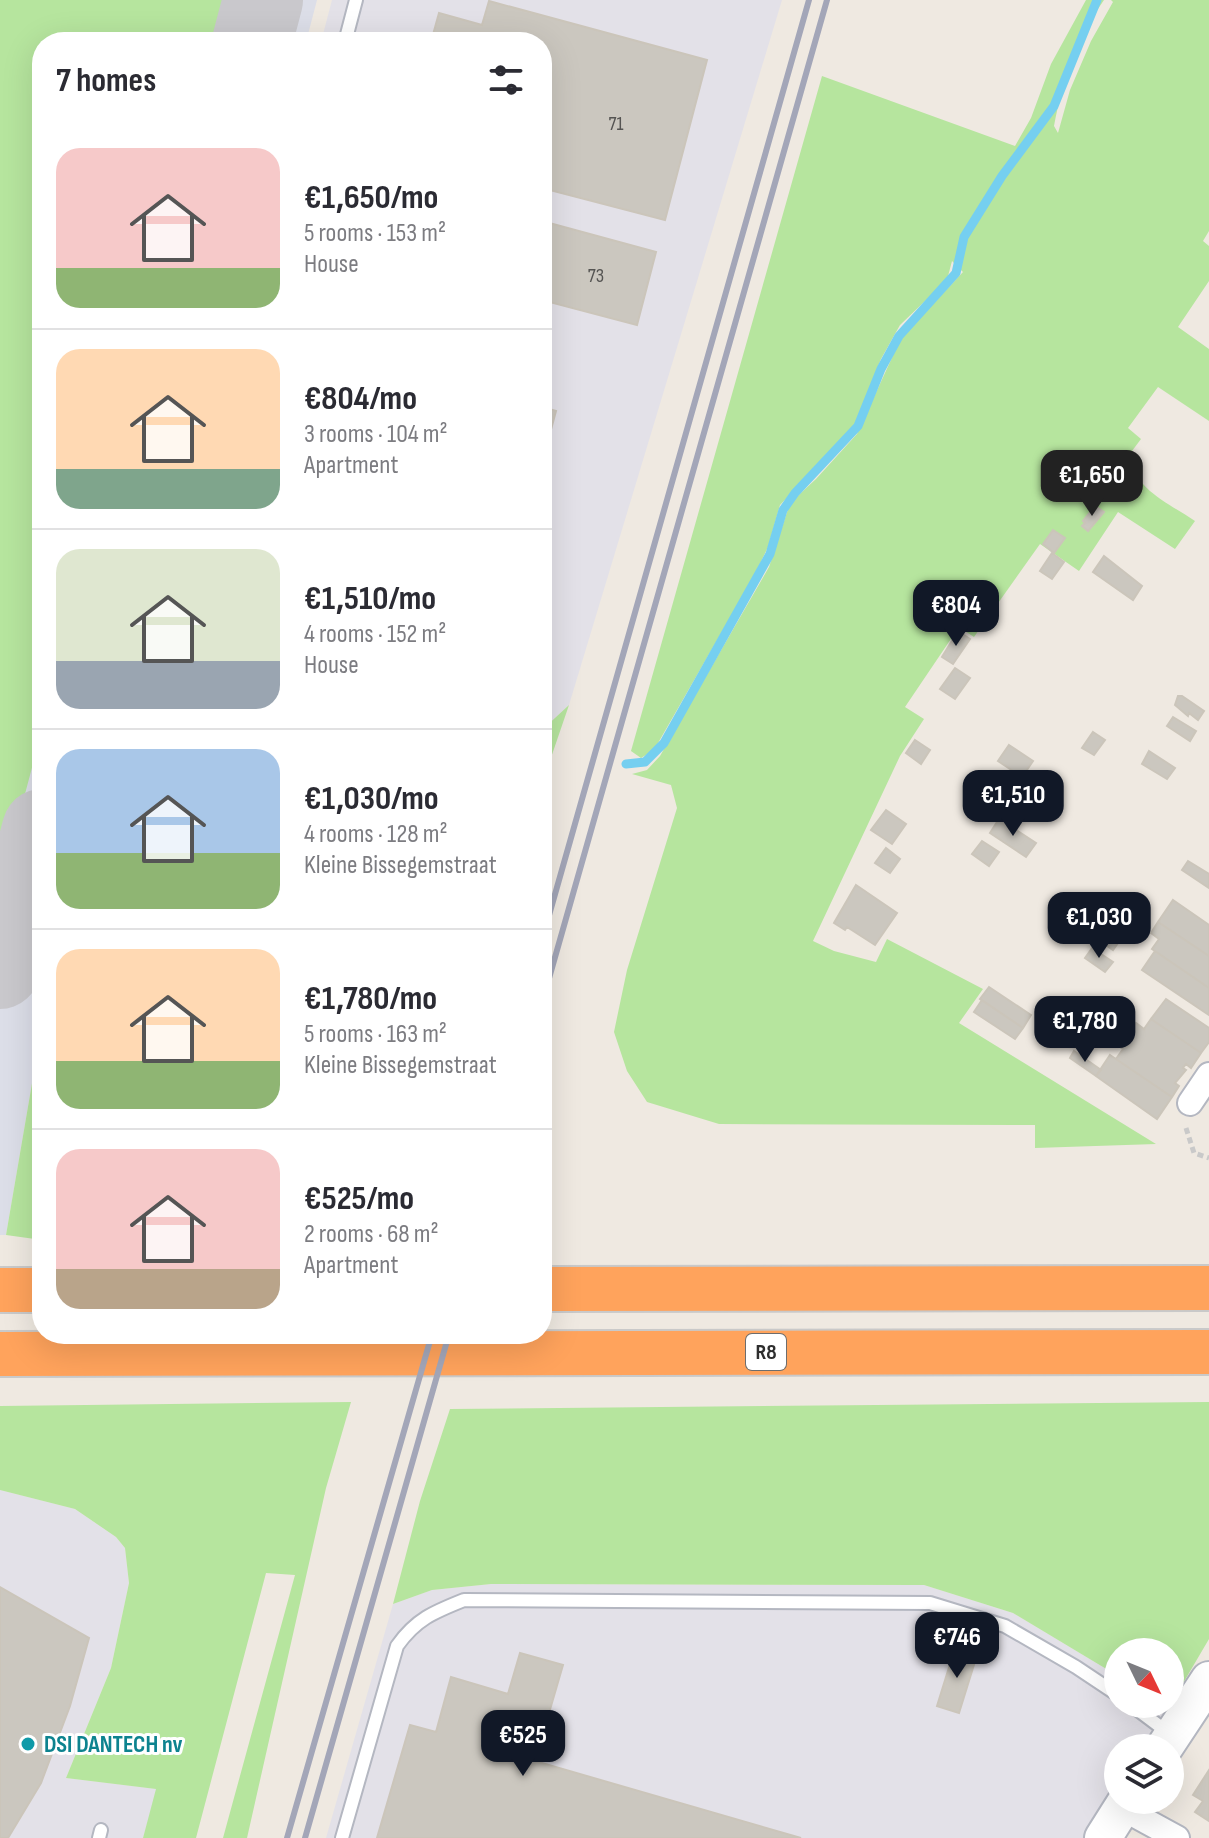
<!DOCTYPE html>
<html lang="en">
<head>
<meta charset="utf-8">
<style>
  :root { --surface:#fff; --page:#f2f2f3; --text:#2b2b33; --muted:#7c7c81; --line:#e1e1e2; --accent:#111827 }
  body { margin:0; font-family:"Sofia Sans Condensed",sans-serif; background:var(--page); color:var(--text); height:100vh; display:flex; flex-direction:column; font-size:30px; white-space:nowrap }
  * { box-sizing:border-box; margin:0 }
  p { font-size:26px; color:var(--muted) }
  .icon { flex:none; width:44px; height:44px; fill:none; stroke:currentColor; stroke-width:2; stroke-linecap:round; stroke-linejoin:round }
  .map { position:relative; flex:1; overflow:hidden }
  .drawer { position:absolute; left:32px; top:32px; width:520px; height:1312px; display:flex; flex-direction:column; background:var(--surface); border-radius:32px; box-shadow:0 8px 32px #0002 }
  .drawer>* { flex:none }
  .needle { width:52px; rotate:133deg }
  .fabs { position:absolute; left:1104px; top:1638px; display:grid; gap:16px }
  .fabs a { display:grid; place-items:center; width:80px; height:80px; border-radius:50%; background:var(--surface); box-shadow:0 8px 32px #0002; font-size:40px }
  .price { position:absolute; translate:-50% -68px; padding:0 18px; border-radius:16px; background:var(--accent); color:#fff; font-size:26px; line-height:52px; filter:drop-shadow(0 2px 4px #0008) }
  .price::after { content:''; position:absolute; left:50%; top:48px; width:24px; height:18px; margin-left:-12px; background:inherit; clip-path:polygon(0 0,100% 0,50% 100%) }
  .price.active { background:#222; color:#fff }
  ul { padding:0; list-style:none }
  li { display:flex; align-items:center; gap:24px; height:200px; padding:0 24px }
  li+li { border-top:2px solid var(--line) }
  li span { display:grid; place-items:center; flex:none; width:224px; height:160px; border-radius:24px; color:#555 }
  li>.icon { margin-inline-start:auto }
  span .icon { width:96px; height:96px; fill:#fffc; stroke-width:1 }
  li b { font-size:34px }
  h2 { display:flex; justify-content:space-between; align-items:center; height:96px; padding:0 24px; font-size:34px }
  .map>svg:first-child { display:block }
  .industrial { fill:#e3e1e8 }
  .airport { fill:#dcdee8 }
  .green { fill:#b6e59e }
  .lines { fill:none; stroke-linecap:round; stroke-linejoin:round }
  .stream { stroke:#75cff0; stroke-width:9 }
  .taxiway { stroke:#c9c8cc; stroke-width:80 }
  .building { fill:#cbc7bf; stroke:#cbc5ba; stroke-width:2 }
  .lane-casing { stroke:#b4b7c1; stroke-width:16 }
  .street-casing { stroke:#b4b7c1; stroke-width:28 }
  .secondary-casing { stroke:#b4b7c1; stroke-width:40 }
  .highway-casing { stroke:#c9c9c9; stroke-width:48 }
  .path { stroke:#c9c9c9; stroke-width:5; stroke-dasharray:6 4; stroke-linecap:butt }
  .lane { stroke:#fff; stroke-width:12 }
  .street { stroke:#fff; stroke-width:24 }
  .secondary { stroke:#fff; stroke-width:36 }
  .highway { stroke:#ffa35c; stroke-width:44 }
  .rail { stroke:#a3a6b8; stroke-width:6 }
  .culture-dot { fill:#0f9aa8; stroke:#fff; stroke-width:3 }
  .labels { text-anchor:middle; dominant-baseline:central; stroke-width:6; stroke-linejoin:round; paint-order:stroke }
  .number-label { font-size:20px; fill:#555452 }
  .shield { fill:#fff; stroke:#6d6d6d; stroke-width:2 }
  .shield-label { font-size:22px; font-weight:bold; fill:#2e2e2e }
  .culture-label { font-size:24px; font-weight:bold; fill:#0d838f; stroke:#fff; text-anchor:start }
</style>
</head>
<body>
<div class="map">
<svg width="1209" height="1838" viewBox="0 0 1209 1838">
  <rect width="100%" height="100%" fill="#efe9e1"/>
  <path class="industrial" d="M332,0H782L569,705L542,730V42H321Z
    M0,1490L75,1509L116,1537L125,1548L129,1583L111,1668L66,1778L157,1789L143,1838H0Z
    M491,1584L924,1585L1013,1613L1118,1676V1704H1165L1169,1707L1143,1748H1118V1788L1086,1838H326L393,1604L432,1590Z"/>
  <path class="airport" d="M0,0H317L306,42H42V1025L6,1235H0Z"/>
  <path class="green" d="M0,0H237L225,42H42V730L0,888Z
    M1086,0H1104C1074,43 1064,75 1054,126L1058,133L1070,90L1091,41L1113,2L1111,0H1209V231L1203,241L1209,246V281L1178,327L1209,349V421L1158,387L1128,428L1141,439L1129,455C1135,490 1167,502 1195,521L1175,549L1118,512L1079,571L1040,544L974,637L959,627L905,707L924,719L900,756L813,941L834,951L876,962L887,939L983,989L959,1023L1156,1144L1035,1148V1125L719,1124L647,1102L627,1071L614,1032L627,970L677,808L671,785L632,774L647,770L660,756L769,567L790,503L816,479L857,434L901,338L963,272L952,261L947,280L900,325L881,359L853,429L780,505L768,547L755,574L654,750L641,758L631,751L822,76L1015,146L1031,118L1051,64Z
    M569,705L542,784V730Z
    M42,1025V1240L6,1235Z
    M351,1402L326,1488L247,1838H223L295,1575L266,1573L196,1838H143L156,1789L66,1778L111,1668L129,1583L125,1548L116,1537L75,1509L0,1490V1406Z
    M1209,1402V1639L1169,1707L1165,1704H1170V1652H1118V1676L1013,1613L924,1585L491,1584L432,1590L393,1604L420,1501L450,1409Z"/>
  <g class="lines">
    <path class="stream" d="M626,764L645,762L664,743L770,554L783,510L795,493L858,426L881,369L899,336L956,273L964,237L1002,176L1054,106L1097,0"/>
    <path class="taxiway" d="M252,42L263,0
      M0,969L11,945L42,829"/>
  </g>
  <path class="building" d="M489,1L707,60L665,220L542,188V42H431L439,13L482,25Z
    M542,221L656,252L637,325L542,300Z
    M542,407L556,411L542,463Z
    M1095,506L1104,512L1088,531L1082,526L1085,523L1083,521Z
    M1053,530L1065,538L1054,553L1043,544Z
    M1052,553L1064,562L1052,579L1040,571Z
    M1104,556L1142,586L1133,600L1093,572Z
    M958,631L970,639L953,664L942,657Z
    M955,668L970,678L955,699L940,689Z
    M1178,696H1182L1204,711L1198,720L1189,713L1188,716L1175,705Z
    M1173,717L1196,731L1190,741L1167,726Z
    M1093,732L1105,740L1094,755L1082,748Z
    M915,740L930,750L921,764L906,753Z
    M1009,745L1033,761L1022,777L998,761Z
    M1149,751L1175,768L1167,779L1142,764Z
    M886,810L906,824L892,844L871,830Z
    M999,819L1036,843L1026,857L990,833Z
    M982,841L999,852L989,866L972,854Z
    M886,848L900,859L890,873L875,863Z
    M1188,861L1209,874V888L1182,870Z
    M856,885L897,913L875,945L847,927L845,930L834,923Z
    M1173,900L1209,925V956L1158,922Z
    M1086,906L1125,933L1113,950L1075,923Z
    M1158,922L1209,956V988L1152,949L1159,939L1151,933Z
    M1092,948L1113,962L1105,972L1085,958Z
    M1155,951L1209,988V1015L1142,970Z
    M989,987L1031,1015L1023,1028L980,999Z
    M1166,999L1209,1028V1042L1201,1053L1151,1019Z
    M982,1000L1023,1028L1015,1039L974,1012Z
    M1151,1019L1201,1053L1191,1068L1186,1064L1183,1068L1186,1070L1175,1083L1179,1086L1172,1097L1116,1059L1123,1049L1120,1047L1136,1023L1144,1029Z
    M1074,1051L1101,1070L1096,1076L1070,1058Z
    M1110,1055L1172,1097L1157,1119L1096,1076Z
    M0,1587L89,1638L70,1706L41,1783L8,1838H0Z
    M955,1648L977,1655L959,1713L937,1706Z
    M520,1653L563,1665L535,1761L801,1838H377L410,1725L436,1732L451,1677L508,1694Z
    M1209,1770V1821L1195,1812L1203,1801L1193,1795Z"/>
  <g class="lines">
    <defs>
      <path id="lane" d="M345,42L356,0
        M1130,1704L1170,1734
        M99,1838L101,1830
        M342,1838L397,1646C416,1619 434,1612 464,1600L930,1603L1005,1626L1076,1667L1118,1695"/>
      <path id="street" d="M1190,1103L1209,1075
        M1122,1808L1177,1838"/>
      <path id="secondary" d="M1164,1748L1209,1680
        M1103,1838L1127,1800"/>
      <path id="highway" d="M542,1289L1209,1288
        M0,1290H42
        M0,1354L1209,1352"/>
    </defs>
    <use href="#lane" class="lane-casing"/>
    <use href="#street" class="street-casing"/>
    <use href="#secondary" class="secondary-casing"/>
    <use href="#highway" class="highway-casing"/>
    <path class="path" d="M1186,1128L1194,1153L1209,1158"/>
    <use href="#lane" class="lane"/>
    <use href="#street" class="street"/>
    <use href="#secondary" class="secondary"/>
    <use href="#highway" class="highway"/>
    <path class="rail" d="M542,940L809,0
      M542,1003L827,0
      M287,1838L432,1334
      M305,1838L449,1334"/>
  </g>
  <circle class="culture-dot" cx="28" cy="1744" r="8"/>
  <g class="labels">
    <g class="number-label">
      <text x="616" y="124">71</text>
      <text x="596" y="276">73</text>
    </g>
    <rect class="shield" x="746" y="1334" width="40" height="36" rx="6"/>
    <g class="shield-label">
      <text x="766" y="1352">R8</text>
    </g>
    <g class="culture-label">
      <text x="44" y="1744">DSI DANTECH nv</text>
    </g>
  </g>
</svg>
<div class="fabs">
<a><svg class="needle" viewBox="-14 -14 28 28"><path d="M0-13l5 13h-10z" fill="#e53935"/><path d="M0 13l5-13h-10z" fill="#7c7c81"/></svg></a>
<a><svg class="icon" aria-label="layers" viewBox="0 0 24 24"><path d="M12 4l9 5-9 5-9-5zM3 14l9 5 9-5"/></svg></a>
</div>
<b class="price active" style="left:1092px;top:518px">€1,650</b>
<b class="price" style="left:956px;top:648px">€804</b>
<b class="price" style="left:1013px;top:838px">€1,510</b>
<b class="price" style="left:1099px;top:960px">€1,030</b>
<b class="price" style="left:1085px;top:1064px">€1,780</b>
<b class="price" style="left:957px;top:1680px">€746</b>
<b class="price" style="left:523px;top:1778px">€525</b>
<section class="drawer">
<h2>7 homes<svg class="icon" aria-label="filters" viewBox="0 0 24 24"><path d="M4 7h16M4 17h16"/><circle cx="9" cy="7" r="2"/><circle cx="15" cy="17" r="2"/></svg></h2>
<ul>
<li><span style="background:linear-gradient(#f6c9c9 75%,#8fb573 0)"><svg class="icon" aria-label="home" viewBox="0 0 24 24"><path d="M3 11l9-7 9 7M6 9v11h12V9"/></svg></span><div><b>€1,650/mo</b><p>5 rooms · 153 m²</p><p>House</p></div></li>
<li><span style="background:linear-gradient(#ffd9b3 75%,#7fa58c 0)"><svg class="icon" aria-label="home" viewBox="0 0 24 24"><path d="M3 11l9-7 9 7M6 9v11h12V9"/></svg></span><div><b>€804/mo</b><p>3 rooms · 104 m²</p><p>Apartment</p></div></li>
<li><span style="background:linear-gradient(#dfe7d0 70%,#9aa5b1 0)"><svg class="icon" aria-label="home" viewBox="0 0 24 24"><path d="M3 11l9-7 9 7M6 9v11h12V9"/></svg></span><div><b>€1,510/mo</b><p>4 rooms · 152 m²</p><p>House</p></div></li>
<li><span style="background:linear-gradient(#a9c7e8 65%,#8fb573 0)"><svg class="icon" aria-label="home" viewBox="0 0 24 24"><path d="M3 11l9-7 9 7M6 9v11h12V9"/></svg></span><div><b>€1,030/mo</b><p>4 rooms · 128 m²</p><p>Kleine Bissegemstraat</p></div></li>
<li><span style="background:linear-gradient(#ffd9b3 70%,#8fb573 0)"><svg class="icon" aria-label="home" viewBox="0 0 24 24"><path d="M3 11l9-7 9 7M6 9v11h12V9"/></svg></span><div><b>€1,780/mo</b><p>5 rooms · 163 m²</p><p>Kleine Bissegemstraat</p></div></li>
<li><span style="background:linear-gradient(#f6c9c9 75%,#b9a48a 0)"><svg class="icon" aria-label="home" viewBox="0 0 24 24"><path d="M3 11l9-7 9 7M6 9v11h12V9"/></svg></span><div><b>€525/mo</b><p>2 rooms · 68 m²</p><p>Apartment</p></div></li>
</ul>
</section>
</div>
</body>
</html>
